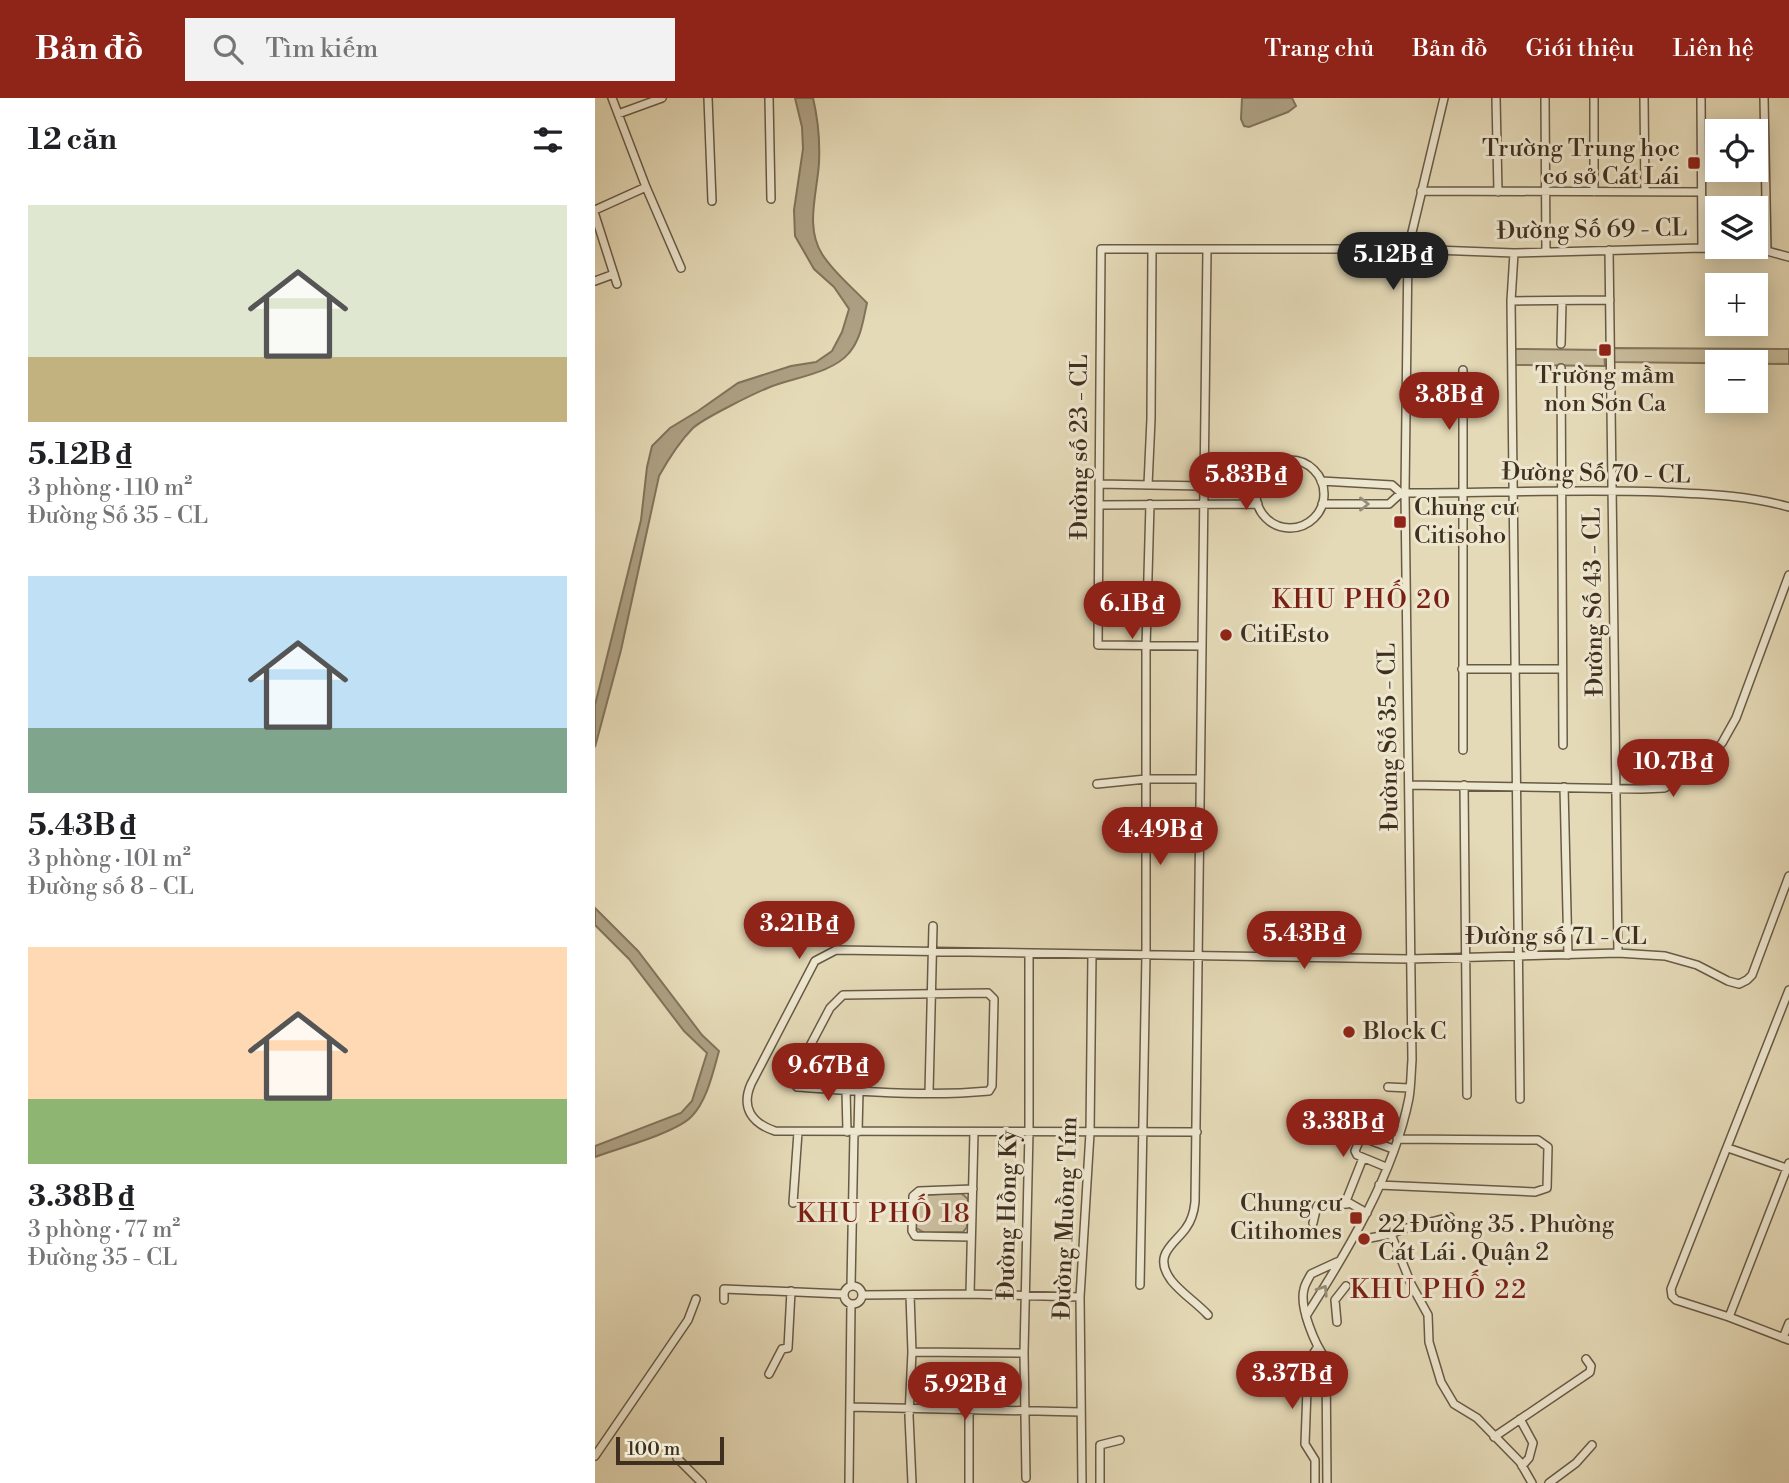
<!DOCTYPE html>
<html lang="vi">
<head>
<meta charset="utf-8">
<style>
  :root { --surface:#fff; --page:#f2f2f2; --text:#202124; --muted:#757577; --accent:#8f2418 }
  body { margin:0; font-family:"Libre Bodoni",serif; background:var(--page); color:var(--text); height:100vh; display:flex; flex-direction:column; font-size:26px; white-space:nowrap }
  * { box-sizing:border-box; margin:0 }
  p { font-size:23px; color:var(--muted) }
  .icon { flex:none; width:38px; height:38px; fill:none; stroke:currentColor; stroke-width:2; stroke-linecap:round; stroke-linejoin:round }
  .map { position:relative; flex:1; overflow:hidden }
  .panel { display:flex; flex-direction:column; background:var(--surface); width:595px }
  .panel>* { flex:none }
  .tools { position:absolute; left:1110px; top:21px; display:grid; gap:14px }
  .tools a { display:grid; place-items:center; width:63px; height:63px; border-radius:0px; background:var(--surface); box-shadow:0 4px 18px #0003; font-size:35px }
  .scale { position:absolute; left:21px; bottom:18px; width:108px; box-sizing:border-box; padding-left:7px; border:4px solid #3f2f1f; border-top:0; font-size:19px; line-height:24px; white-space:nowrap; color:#3f2f1f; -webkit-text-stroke:5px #eee7d0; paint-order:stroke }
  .price { position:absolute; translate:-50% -60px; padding:0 16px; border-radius:24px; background:var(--accent); color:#fff; font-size:23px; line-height:46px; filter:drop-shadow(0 2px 4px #0008) }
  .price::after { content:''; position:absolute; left:50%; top:42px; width:21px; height:16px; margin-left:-10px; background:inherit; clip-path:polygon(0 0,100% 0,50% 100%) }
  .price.current { background:#222; color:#fff }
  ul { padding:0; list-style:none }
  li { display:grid; align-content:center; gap:14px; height:371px; padding:0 28px }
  li span { display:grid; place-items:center; height:217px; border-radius:0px; color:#555 }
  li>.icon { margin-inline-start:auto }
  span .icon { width:126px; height:126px; fill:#fffc; stroke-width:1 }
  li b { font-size:30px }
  h2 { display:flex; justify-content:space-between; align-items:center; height:84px; padding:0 28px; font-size:30px }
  header { display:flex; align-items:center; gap:42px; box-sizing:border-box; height:98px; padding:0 35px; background:var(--accent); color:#fff }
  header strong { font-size:33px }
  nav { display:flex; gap:38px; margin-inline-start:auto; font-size:24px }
  .search { width:490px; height:63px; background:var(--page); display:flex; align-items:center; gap:18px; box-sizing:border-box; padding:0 24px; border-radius:0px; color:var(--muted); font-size:26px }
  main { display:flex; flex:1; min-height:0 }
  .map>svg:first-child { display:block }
  .green { fill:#c9bd9d; stroke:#84765e; stroke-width:2 }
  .water { fill:#ada083; stroke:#81735b; stroke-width:2 }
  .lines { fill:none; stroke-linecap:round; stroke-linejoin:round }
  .minor-casing { stroke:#685a45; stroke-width:10 }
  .minor { stroke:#eee7d0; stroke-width:7 }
  .oneway { stroke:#968b78 }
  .poi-dot { fill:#8f2418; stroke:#eee7d0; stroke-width:2.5 }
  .labels { text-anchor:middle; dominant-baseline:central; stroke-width:6; stroke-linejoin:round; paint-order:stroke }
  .poi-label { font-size:24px; fill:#3f2f1f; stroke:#eee7d0; text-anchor:start }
  .street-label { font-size:24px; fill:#3f2f1f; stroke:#eee7d0 }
  .neighbourhood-label { font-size:26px; letter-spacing:2px; fill:#7a1f14; stroke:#eee7d0 }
</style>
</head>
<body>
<header>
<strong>Bản đồ</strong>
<div class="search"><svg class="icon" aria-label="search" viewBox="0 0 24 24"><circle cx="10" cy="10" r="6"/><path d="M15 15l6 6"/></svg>Tìm kiếm</div>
<nav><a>Trang chủ</a><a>Bản đồ</a><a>Giới thiệu</a><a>Liên hệ</a></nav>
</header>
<main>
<section class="panel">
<h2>12 căn<svg class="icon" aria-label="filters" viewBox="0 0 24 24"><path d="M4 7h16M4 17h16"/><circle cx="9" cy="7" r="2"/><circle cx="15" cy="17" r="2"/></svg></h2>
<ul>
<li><span style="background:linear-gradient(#dfe7d0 70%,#c2b280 0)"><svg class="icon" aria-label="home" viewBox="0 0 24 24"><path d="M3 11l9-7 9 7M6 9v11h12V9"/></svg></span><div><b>5.12B ₫</b><p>3 phòng · 110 m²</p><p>Đường Số 35 - CL</p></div></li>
<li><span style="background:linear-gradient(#bfe0f5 70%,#7fa58c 0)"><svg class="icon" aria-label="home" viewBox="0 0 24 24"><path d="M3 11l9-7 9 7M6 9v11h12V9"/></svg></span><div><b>5.43B ₫</b><p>3 phòng · 101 m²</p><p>Đường số 8 - CL</p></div></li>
<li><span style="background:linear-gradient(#ffd9b3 70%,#8fb573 0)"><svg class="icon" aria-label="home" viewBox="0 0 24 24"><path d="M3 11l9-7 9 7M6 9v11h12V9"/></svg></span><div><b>3.38B ₫</b><p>3 phòng · 77 m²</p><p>Đường 35 - CL</p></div></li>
</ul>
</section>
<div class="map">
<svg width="1194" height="1385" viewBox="0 0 1194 1385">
  <rect width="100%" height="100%" fill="#e5dab7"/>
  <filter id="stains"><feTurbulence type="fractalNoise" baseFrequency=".00286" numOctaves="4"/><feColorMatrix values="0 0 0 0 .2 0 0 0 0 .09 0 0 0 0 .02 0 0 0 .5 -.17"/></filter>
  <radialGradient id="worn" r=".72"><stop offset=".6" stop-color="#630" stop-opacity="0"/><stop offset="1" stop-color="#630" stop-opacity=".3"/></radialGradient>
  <path class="green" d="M1018,250L1194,251V266L1018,264Z
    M920,251L1009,252L1010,268L920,267Z
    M366,1095L373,1101L372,1129L368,1134L330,1135L321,1130V1101L324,1097Z"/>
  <path class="water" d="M200,0H218C223,21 225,44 224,65C222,96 210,129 227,156C239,175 257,189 272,205C268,223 266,241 254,255C238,275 197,280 175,289C160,295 109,320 98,330C84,344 74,360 64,378L26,552L0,649V607L46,422L52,369L57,348L75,330L103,313L143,285L196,268L221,264L237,253L247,234L254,211L239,189L219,171L200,138L199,112L208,51L207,29Z
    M647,0H697L701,8L693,14L654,29L649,28L646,21Z
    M0,810L43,853L107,937L124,953C118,974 112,1003 96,1019C80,1035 24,1050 0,1059V1048L86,1015L97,1003L112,955L89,933L34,861L0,827Z"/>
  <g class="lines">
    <defs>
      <path id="minor" d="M17,0L51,89L86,170
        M113,0L117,103
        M174,0L176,101
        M901,0L903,94
        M950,0L951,154
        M999,0V94
        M1049,0L1050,94
        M1106,0L1107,150
        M1169,0L1172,153
        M23,16L67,0
        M826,93L1106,94
        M0,112L51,89
        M0,117L22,186
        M612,152L600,1104C599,1114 597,1122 591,1130C580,1146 557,1156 576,1182C586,1195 602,1205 613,1217
        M1014,152L1023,855
        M919,155L916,203L925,1001
        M0,183L19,176
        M916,203L1015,202
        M966,246L967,204
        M966,270L968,647
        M661 396a34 34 0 1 1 68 0a34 34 0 1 1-68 0Z
        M726,383L797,387L806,395C893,395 980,391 1067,394C1110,396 1152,397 1194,409
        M504,386L608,388L662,387
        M553,387L556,321L557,152
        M727,406H794L806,395
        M505,407L663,406
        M606,548L503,547L506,151H813L919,155L1107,150L1172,153L1194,159
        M867,571H967
        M868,652V272
        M502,686L551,681H604
        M815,687L1047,691L1069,690L1087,681L1110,664L1127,645L1141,620L1194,477
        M869,687L872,997
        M969,689L973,857
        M393,895L399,901L397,988L394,993C330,999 265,993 202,989L197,982L235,910L248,897Z
        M793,989L814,990
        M251,992L252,1034
        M334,995L338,828
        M263,1034L264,993
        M602,1034L180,1033C156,1025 146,1009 156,986L220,863L241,852L814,861L1023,855L1070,858L1102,867L1133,883L1144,886L1152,882L1157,877L1194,778
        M1133,1050L1194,1071
        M768,1060L751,1103L772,1115
        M1194,1065L1134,1219L1194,1242
        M791,1069L762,1057L760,1053L765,1041L769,1040L798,1051
        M784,1087L940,1094L952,1090L953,1049L943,1042L802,1041
        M198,1105L203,1034
        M718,1125L722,1108L752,1106
        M796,1136C815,1127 835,1125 855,1119
        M761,1138L770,1141L796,1136L816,1186L833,1217L834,1244L846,1284L859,1306L882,1320L925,1364L937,1385
        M376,1139L320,1138L317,1133L318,1098L324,1093L378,1091
        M545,1187L551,857V549L555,406
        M249 1197a9 9 0 1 1 18 0a9 9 0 1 1-18 0Z
        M256,1188L259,1034
        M375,1196L379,1034
        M267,1197L375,1196L485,1199
        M315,1197L317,1254L314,1318L317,1385
        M129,1202V1191L248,1196
        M711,1218C752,1154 799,1076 814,1000C816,988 816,975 817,962L810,395L813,151L849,0
        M1134,1219L1081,1202L1077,1198L1076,1191L1194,892
        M742,1224L740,1202L751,1188
        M1188,1240L1194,1225
        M317,1254L429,1255
        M174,1276L187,1251L193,1250L196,1193
        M255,1309L485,1314
        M374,1310V1385
        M925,1321L938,1345L934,1360L927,1368
        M899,1339L995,1274L996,1268L991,1261
        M0,1358L93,1222L101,1201
        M82,1360L107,1385
        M431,1380L429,1255L434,1034V856
        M254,1385L256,1206
        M487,1385L485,1199L495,1035L497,856
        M505,1385V1347L525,1342
        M720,1385V1362L710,1346L713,1264L722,1250
        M732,1385L731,1261C720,1247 704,1209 709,1191C710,1186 714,1180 716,1176L742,1164
        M954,1385L981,1365L997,1347"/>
    </defs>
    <use href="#minor" class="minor-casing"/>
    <use href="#minor" class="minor"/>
  </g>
  <defs><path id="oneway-chevron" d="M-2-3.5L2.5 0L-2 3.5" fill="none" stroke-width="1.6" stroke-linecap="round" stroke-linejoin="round" transform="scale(1.75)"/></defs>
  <g class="oneway">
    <use href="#oneway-chevron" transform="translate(769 406)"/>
    <use href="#oneway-chevron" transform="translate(728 1192) rotate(-57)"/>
  </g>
  <g class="poi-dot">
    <rect x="1092" y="58" width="14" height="14" rx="3.5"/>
    <rect x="1003" y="245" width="14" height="14" rx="3.5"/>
    <rect x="798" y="417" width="14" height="14" rx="3.5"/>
    <circle cx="631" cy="537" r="7"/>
    <circle cx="754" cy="934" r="7"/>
    <rect x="754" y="1113" width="14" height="14" rx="3.5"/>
    <circle cx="769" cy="1141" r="7"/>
  </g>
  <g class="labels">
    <g class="poi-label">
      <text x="1085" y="51" text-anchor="end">Trường Trung học<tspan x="1085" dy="28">cơ sở Cát Lái</tspan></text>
      <text x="1010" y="278" text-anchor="middle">Trường mầm<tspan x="1010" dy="28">non Sơn Ca</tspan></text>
      <text x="819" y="410">Chung cư<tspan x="819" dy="28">Citisoho</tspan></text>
      <text x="645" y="537">CitiEsto</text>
      <text x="768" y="934">Block C</text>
      <text x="747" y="1106" text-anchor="end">Chung cư<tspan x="747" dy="28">Citihomes</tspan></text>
      <text x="783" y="1127">22 Đường 35 . Phường<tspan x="783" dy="28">Cát Lái . Quận 2</tspan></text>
    </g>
    <g class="street-label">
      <text transform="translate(997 132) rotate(-1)">Đường Số 69 - CL</text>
      <text transform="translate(485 349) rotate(-90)">Đường số 23 - CL</text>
      <text transform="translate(1001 376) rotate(1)">Đường Số 70 - CL</text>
      <text transform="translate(999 504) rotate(-91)">Đường Số 43 - CL</text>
      <text transform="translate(794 639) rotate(-91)">Đường Số 35 - CL</text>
      <text x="961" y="839">Đường số 71 - CL</text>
      <text transform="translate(413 1117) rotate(-89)">Đường Hồng Kỳ</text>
      <text transform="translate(471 1120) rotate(-88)">Đường Muồng Tím</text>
    </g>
    <g class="neighbourhood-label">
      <text x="767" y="502">KHU PHỐ 20</text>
      <text x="289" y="1116">KHU PHỐ 18</text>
      <text x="844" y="1192">KHU PHỐ 22</text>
    </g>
  </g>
  <rect width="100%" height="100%" filter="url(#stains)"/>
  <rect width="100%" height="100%" fill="url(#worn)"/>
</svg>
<div class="tools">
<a><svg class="icon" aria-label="locate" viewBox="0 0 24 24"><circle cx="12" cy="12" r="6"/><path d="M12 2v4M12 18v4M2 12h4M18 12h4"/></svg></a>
<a><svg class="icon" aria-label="layers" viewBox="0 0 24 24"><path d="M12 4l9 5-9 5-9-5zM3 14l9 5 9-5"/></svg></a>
<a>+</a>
<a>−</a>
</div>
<div class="scale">100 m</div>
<b class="price current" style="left:798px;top:194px">5.12B ₫</b>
<b class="price" style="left:854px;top:334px">3.8B ₫</b>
<b class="price" style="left:651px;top:414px">5.83B ₫</b>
<b class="price" style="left:537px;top:543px">6.1B ₫</b>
<b class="price" style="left:1078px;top:701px">10.7B ₫</b>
<b class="price" style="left:565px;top:769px">4.49B ₫</b>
<b class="price" style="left:204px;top:863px">3.21B ₫</b>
<b class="price" style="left:709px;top:873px">5.43B ₫</b>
<b class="price" style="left:233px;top:1005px">9.67B ₫</b>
<b class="price" style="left:748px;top:1061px">3.38B ₫</b>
<b class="price" style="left:697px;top:1313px">3.37B ₫</b>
<b class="price" style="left:370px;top:1324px">5.92B ₫</b>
</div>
</main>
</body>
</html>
